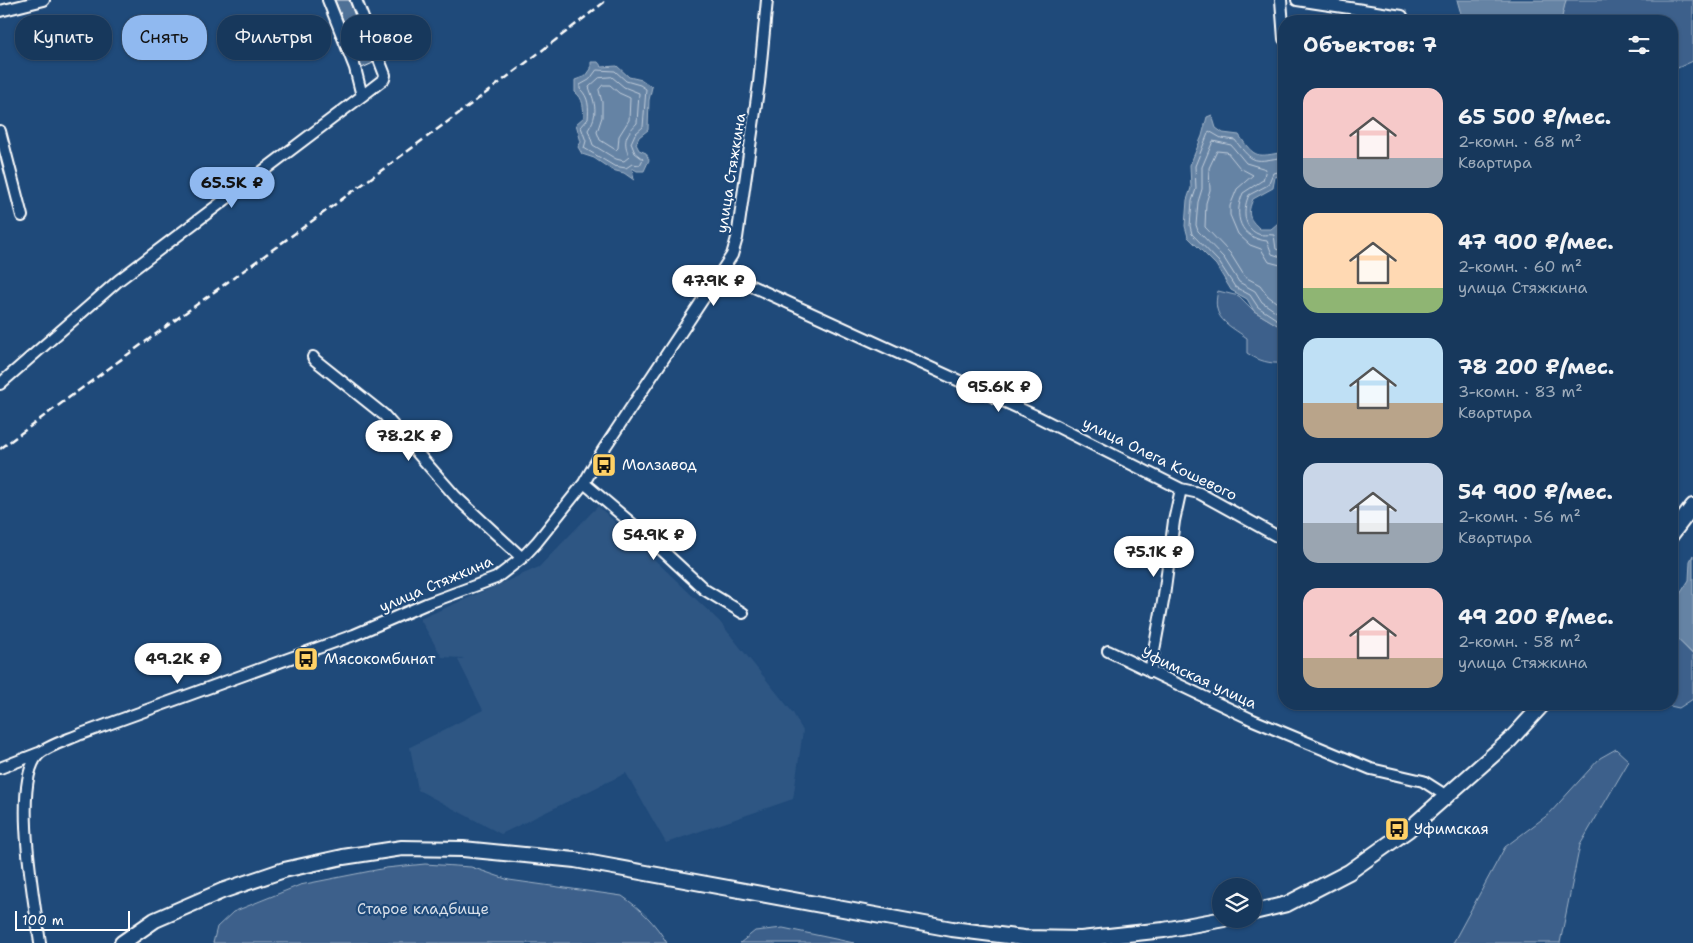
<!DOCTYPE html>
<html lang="ru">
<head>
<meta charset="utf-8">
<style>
  :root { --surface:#17385c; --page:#203f62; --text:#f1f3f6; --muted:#9eacbb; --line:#365272; --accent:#90b9f0 }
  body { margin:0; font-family:"Shantell Sans",sans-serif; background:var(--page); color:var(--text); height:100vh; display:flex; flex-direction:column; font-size:19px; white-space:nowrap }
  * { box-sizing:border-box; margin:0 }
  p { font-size:16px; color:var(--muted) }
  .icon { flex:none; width:28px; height:28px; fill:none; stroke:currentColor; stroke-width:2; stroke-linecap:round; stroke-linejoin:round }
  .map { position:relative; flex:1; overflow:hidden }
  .drawer { position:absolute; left:1278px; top:15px; width:400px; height:695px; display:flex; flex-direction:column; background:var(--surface); border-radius:20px; box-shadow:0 1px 4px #0004,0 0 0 1px var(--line) }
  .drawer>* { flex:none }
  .guide { position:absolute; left:15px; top:15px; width:475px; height:45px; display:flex; gap:10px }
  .buttons { position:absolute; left:1212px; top:878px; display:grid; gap:10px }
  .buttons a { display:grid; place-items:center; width:50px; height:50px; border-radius:50%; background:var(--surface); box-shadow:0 1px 4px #0004,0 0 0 1px var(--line); font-size:25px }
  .scale { position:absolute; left:15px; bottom:12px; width:115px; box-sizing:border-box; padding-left:5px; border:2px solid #fff; border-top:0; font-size:14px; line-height:18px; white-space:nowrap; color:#fff; -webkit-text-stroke:4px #1f4a7a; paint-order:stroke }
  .price { position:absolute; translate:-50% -42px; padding:0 11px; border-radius:18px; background:#fff; color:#222; font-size:16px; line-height:32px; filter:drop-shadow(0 1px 2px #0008) }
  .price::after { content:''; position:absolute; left:50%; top:30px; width:15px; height:11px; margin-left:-8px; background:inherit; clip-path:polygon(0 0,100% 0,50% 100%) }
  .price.on { background:var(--accent); color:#111 }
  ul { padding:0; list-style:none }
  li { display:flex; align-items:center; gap:15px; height:125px; padding:0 25px }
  li span { display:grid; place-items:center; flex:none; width:140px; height:100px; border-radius:15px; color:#555 }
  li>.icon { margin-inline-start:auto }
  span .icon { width:60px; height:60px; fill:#fffc; stroke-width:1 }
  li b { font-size:21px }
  h2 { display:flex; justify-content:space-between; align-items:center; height:60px; padding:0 25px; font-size:21px }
  .tag { padding:0 18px; border-radius:20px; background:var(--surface); box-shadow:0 1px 4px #0004,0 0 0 1px var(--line); font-size:18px; line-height:45px }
  .tag.on { background:var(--accent); color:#111 }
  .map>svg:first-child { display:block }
  .built { fill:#2e5683 }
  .green { fill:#3c618b; stroke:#9eb0c5 }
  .water { fill:#6583a4; stroke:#a3b5c8 }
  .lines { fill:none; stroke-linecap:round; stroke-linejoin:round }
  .shore { stroke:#c1cddb; stroke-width:1 }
  .building { fill:#507197; stroke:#fff }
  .minor-casing { stroke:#fff; stroke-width:14 }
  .major-casing { stroke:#fff; stroke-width:18 }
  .minor { stroke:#1f4a7a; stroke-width:10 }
  .major { stroke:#1f4a7a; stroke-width:14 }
  .rail { stroke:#fff; stroke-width:2.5; stroke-dasharray:8 4; stroke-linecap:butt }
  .labels { text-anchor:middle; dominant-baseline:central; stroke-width:4.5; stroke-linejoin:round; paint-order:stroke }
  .street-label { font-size:15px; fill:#fff; stroke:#1f4a7a }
  .poi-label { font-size:15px; fill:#fff; stroke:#1f4a7a; text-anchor:start }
  .park-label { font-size:15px; fill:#d8dfe8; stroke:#1f4a7a }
</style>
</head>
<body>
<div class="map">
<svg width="1693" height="943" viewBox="0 0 1693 943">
  <rect width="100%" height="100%" fill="#1f4a7a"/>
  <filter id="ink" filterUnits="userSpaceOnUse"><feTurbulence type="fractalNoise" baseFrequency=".02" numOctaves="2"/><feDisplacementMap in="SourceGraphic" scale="10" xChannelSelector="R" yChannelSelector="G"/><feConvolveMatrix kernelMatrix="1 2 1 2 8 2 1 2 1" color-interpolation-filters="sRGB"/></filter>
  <g filter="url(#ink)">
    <path class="built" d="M598,506L719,621L793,713L803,731L793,799L666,843L626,773L501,834L418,790L410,747L483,710L458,660L464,658L442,657L420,619L539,567Z"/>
    <path class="green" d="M1566,0H1693V61L1671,71V21H1560Z
      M1218,291L1239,296L1254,311L1284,329V363C1269,364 1259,361 1247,353V338C1227,324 1211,318 1218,291Z
      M1671,637L1678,639L1693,655V699L1679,708L1661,704H1671Z
      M1616,749L1629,761L1580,845L1560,943H1453L1505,847L1549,814L1600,758Z
      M425,864L471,867L509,880L622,896C641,909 655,923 667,943H213L217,927L233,912L300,885L386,868Z
      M783,928L854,943H740L755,931Z"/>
    <path class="water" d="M1457,0H1566L1561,21H1463Z
      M591,62H598L602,67L617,66L629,77L642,80L652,87L649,100L648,130L639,137L636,144L639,150L646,153L649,160L644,171H637L632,168L634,180L624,173L612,170L594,158L582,154L578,147L581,142L576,124L584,117C583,107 584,99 575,92V80L586,76L591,69Z
      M1212,115L1216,128L1223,133L1239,135C1255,159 1257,157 1284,152V175L1275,177L1273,188L1253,199C1247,214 1248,218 1260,229H1271L1284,218V234L1279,240L1280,247L1284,248V329L1254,311L1247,299L1231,290L1216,265L1188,237L1185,226L1187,200L1191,188L1190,165L1202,136L1207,117Z
      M1693,555V654L1672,634L1671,608L1689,580L1690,561Z"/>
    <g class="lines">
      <path class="shore" d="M597,70L615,71L626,81L640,85L646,89L643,127L635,134L631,143L635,153L643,159L640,165L632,164L626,168L614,166L584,148L586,141L581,127L588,119C589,108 589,97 580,89V85L589,80Z
        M612,77L624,87L639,93L637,123C625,136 623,140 629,157L624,161L616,159L593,145L588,130C599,113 595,104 589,87L599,78Z
        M603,85H610L619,93L630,98L629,120L619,136L618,148L616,150L600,140L597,132L602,117V102L599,90Z
        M1284,157C1254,162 1254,165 1235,140L1221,138L1209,131L1195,166L1196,189L1192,201L1190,226L1192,234L1219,262L1235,287L1250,295L1258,307L1284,324
        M1284,171L1273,173L1268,185L1249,195C1243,208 1242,227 1258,234C1262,236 1269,234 1274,235L1276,249L1284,252
        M1284,258L1272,254L1267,241C1240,238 1233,216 1243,193L1263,180L1266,169L1246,163L1231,145L1213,141L1202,167V189L1198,202L1196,225L1198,231L1224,258L1239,282L1255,291L1262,302L1284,317
        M1284,266L1269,262L1261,249L1250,245L1238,234L1230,215V206L1237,189L1253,175L1240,168L1227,152L1217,151L1209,168L1210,190L1206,203L1205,227L1230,253L1245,277L1260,285L1268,296L1284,308"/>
    </g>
    <path class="building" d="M335,0H349L373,63L362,68Z"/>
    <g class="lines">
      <defs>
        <path id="minor" d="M356,0L385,75L384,79L362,96
          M1281,0L1284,39
          M1297,0L1402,16
          M0,11L44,0
          M0,131L22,216
          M721,272L1036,416L1181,489L1199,493L1284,540
          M313,357L315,360L384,415L456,497L522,558
          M0,384L119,280L362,96L355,68L328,0
          M584,483L649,538L705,590L743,613
          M1108,651L1253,720L1371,769L1423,781L1445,795
          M1150,672L1164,596L1174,521L1181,489
          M0,768L39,753
          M40,943C35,905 11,781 39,754C47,746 70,739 81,734L354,635L426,604L496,578L522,558L537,542L584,483L603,450L721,272L732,255L737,238L759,83L767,0"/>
        <path id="major" d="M1671,535L1693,506
          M1254,912L1287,904L1349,872L1408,830L1510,740L1543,704
          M122,943L155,920L222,891L284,870L343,857L402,848L463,849L575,860L952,929L1024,938L1081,939L1164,930L1224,919"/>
      </defs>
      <use href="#minor" class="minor-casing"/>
      <use href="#major" class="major-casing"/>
      <use href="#minor" class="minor"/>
      <use href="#major" class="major"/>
      <path class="rail" d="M0,449C201,298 409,156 607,0"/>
    </g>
  </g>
  <defs>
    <symbol id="bus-square" viewBox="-11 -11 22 22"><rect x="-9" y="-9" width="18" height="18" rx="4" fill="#ffd166" stroke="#1f4a7a"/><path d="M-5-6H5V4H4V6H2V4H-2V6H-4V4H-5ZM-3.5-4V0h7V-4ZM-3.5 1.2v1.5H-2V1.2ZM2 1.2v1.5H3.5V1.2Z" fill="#111"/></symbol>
  </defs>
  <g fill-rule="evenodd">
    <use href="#bus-square" x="590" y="451" width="28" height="28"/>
    <use href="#bus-square" x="292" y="645" width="28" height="28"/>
    <use href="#bus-square" x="1383" y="815" width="28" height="28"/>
  </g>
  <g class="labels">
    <g class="street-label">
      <text transform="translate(731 173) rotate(-81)">улица Стяжкина</text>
      <text transform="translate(1160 459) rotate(26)">улица Олега Кошевого</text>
      <text transform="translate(436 584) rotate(-23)">улица Стяжкина</text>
      <text transform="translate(1199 678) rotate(25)">Уфимская улица</text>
    </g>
    <g class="poi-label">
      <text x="622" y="465">Молзавод</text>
      <text x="324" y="659">Мясокомбинат</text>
      <text x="1414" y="829">Уфимская</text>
    </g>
    <g class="park-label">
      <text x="423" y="909">Старое кладбище</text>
    </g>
  </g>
</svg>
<div class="buttons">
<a><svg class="icon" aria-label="layers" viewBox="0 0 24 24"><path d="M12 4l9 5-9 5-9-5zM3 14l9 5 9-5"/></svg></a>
</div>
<div class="scale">100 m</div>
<b class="price on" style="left:232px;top:209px">65.5K ₽</b>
<b class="price" style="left:714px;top:307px">47.9K ₽</b>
<b class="price" style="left:999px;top:413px">95.6K ₽</b>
<b class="price" style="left:409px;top:462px">78.2K ₽</b>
<b class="price" style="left:654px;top:561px">54.9K ₽</b>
<b class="price" style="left:1154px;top:578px">75.1K ₽</b>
<b class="price" style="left:178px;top:685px">49.2K ₽</b>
<div class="guide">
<a class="tag">Купить</a>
<a class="tag on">Снять</a>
<a class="tag">Фильтры</a>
<a class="tag">Новое</a>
</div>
<section class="drawer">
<h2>Объектов: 7<svg class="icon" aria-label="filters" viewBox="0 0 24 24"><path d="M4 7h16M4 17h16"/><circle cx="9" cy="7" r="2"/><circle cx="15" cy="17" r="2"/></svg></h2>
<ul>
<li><span style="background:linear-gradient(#f6c9c9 70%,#9aa5b1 0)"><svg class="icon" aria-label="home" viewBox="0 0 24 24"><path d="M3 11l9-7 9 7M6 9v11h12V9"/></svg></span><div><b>65 500 ₽/мес.</b><p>2-комн. · 68 m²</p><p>Квартира</p></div></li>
<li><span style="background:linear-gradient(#ffd9b3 75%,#8fb573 0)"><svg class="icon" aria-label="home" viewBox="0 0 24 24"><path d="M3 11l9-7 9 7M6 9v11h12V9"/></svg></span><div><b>47 900 ₽/мес.</b><p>2-комн. · 60 m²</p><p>улица Стяжкина</p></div></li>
<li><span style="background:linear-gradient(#bfe0f5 65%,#b9a48a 0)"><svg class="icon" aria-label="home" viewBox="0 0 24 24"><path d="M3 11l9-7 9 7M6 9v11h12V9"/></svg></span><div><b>78 200 ₽/мес.</b><p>3-комн. · 83 m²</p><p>Квартира</p></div></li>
<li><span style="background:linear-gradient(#c9d6e8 60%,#9aa5b1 0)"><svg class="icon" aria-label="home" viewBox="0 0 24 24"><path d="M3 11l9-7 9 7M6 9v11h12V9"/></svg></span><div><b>54 900 ₽/мес.</b><p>2-комн. · 56 m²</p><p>Квартира</p></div></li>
<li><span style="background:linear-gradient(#f6c9c9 70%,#b9a48a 0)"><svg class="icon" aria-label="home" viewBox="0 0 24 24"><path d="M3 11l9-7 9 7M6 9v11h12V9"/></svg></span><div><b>49 200 ₽/мес.</b><p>2-комн. · 58 m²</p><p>улица Стяжкина</p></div></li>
</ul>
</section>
</div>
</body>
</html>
